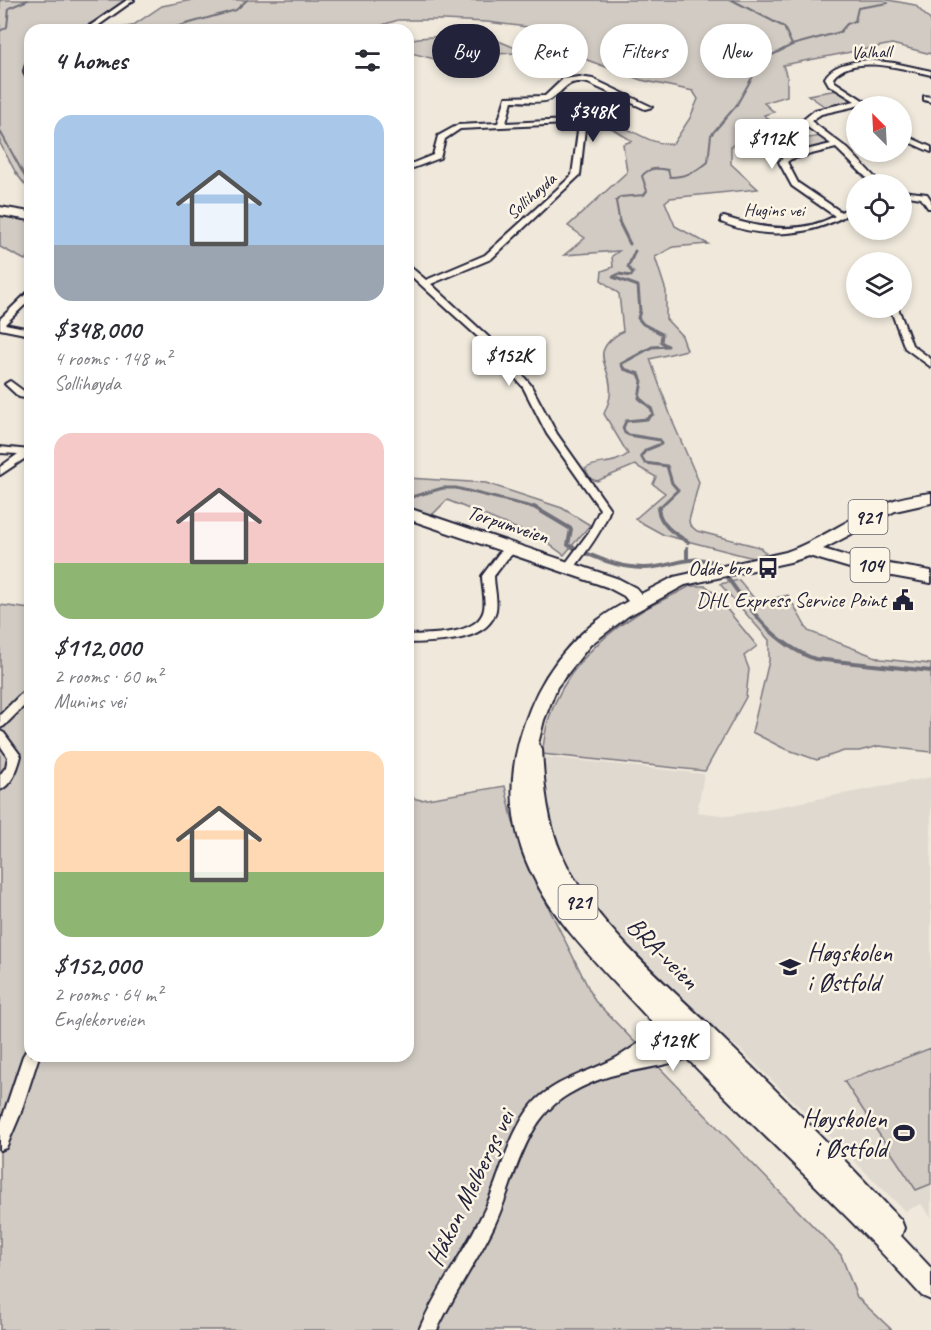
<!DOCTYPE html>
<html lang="en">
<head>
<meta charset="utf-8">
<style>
  :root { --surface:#fff; --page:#f2f2f3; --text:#2b2b33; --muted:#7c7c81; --accent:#22223b }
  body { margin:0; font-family:Caveat,sans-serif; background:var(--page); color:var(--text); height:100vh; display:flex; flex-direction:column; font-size:22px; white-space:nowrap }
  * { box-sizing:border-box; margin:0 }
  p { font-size:20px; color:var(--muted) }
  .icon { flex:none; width:33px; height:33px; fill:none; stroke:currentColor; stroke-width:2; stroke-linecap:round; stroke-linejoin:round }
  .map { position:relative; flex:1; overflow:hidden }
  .panel { position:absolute; left:24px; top:24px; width:390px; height:1038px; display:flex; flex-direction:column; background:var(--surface); border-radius:18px; box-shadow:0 3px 9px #0003 }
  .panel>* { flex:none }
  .hud { position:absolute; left:432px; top:24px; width:408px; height:54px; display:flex; gap:12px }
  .needle { width:39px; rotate:336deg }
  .controls { position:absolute; left:846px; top:96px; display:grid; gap:12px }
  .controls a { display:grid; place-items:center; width:66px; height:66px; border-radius:50%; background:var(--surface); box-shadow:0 3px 9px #0003; font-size:30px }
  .price { position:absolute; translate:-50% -51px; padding:0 14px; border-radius:6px; background:#fff; color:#222; font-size:20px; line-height:39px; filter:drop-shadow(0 2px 3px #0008) }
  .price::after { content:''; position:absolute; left:50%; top:36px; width:18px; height:14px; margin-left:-9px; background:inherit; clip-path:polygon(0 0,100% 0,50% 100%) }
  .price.on { background:var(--accent); color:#fff }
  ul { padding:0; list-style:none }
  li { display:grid; align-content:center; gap:12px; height:318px; padding:0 30px }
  li span { display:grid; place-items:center; height:186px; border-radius:18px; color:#555 }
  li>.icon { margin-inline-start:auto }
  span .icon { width:108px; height:108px; fill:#fffc; stroke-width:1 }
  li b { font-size:26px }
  h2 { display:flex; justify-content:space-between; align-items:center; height:72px; padding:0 30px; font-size:26px }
  .tag { padding:0 21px; border-radius:27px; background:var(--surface); box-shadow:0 3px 9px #0003; font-size:21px; line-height:54px }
  .tag.on { background:var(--accent); color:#fff }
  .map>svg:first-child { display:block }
  .built { fill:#e0d9cf }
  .green { fill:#d1cbc3; stroke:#7a767f; stroke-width:1.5 }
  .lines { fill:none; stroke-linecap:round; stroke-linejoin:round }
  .stream-far2 { stroke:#716f79; stroke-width:2 }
  .stream-far1 { stroke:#716f79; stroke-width:3 }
  .stream { stroke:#716f79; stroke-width:4 }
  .minor-casing { stroke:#22223b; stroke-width:4 }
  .primary-casing { stroke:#22223b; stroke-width:4 }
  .minor { fill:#fcf5e5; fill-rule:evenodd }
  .primary { fill:#fcf5e5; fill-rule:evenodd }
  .labels { text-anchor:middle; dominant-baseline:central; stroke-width:5; stroke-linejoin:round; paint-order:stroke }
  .far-street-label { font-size:18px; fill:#22223b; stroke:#fcf5e5 }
  .shield { fill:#fcf5e5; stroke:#63616e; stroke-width:1.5 }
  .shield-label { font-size:20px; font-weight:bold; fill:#22223b }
  .street-label { font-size:21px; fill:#22223b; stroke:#fcf5e5 }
  .poi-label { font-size:21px; fill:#22223b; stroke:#fcf5e5; text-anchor:end }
  .near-poi-label { font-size:26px; fill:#22223b; stroke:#fcf5e5; text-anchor:start }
  .near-street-label { font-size:26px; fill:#22223b; stroke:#fcf5e5 }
</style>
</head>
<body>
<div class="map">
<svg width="931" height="1330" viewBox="0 0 931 1330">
  <rect width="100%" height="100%" fill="#efe8db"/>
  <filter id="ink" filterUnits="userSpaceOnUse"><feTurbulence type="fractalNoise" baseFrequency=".0167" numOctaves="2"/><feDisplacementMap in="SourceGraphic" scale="12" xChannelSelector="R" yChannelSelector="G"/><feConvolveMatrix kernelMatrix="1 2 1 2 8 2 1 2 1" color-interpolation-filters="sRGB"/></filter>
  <g filter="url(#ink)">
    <path class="built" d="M545,757L704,774L697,812L729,816L931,777V1217L921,1204L905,1211L740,1049L711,1029L588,904L557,841L549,805Z"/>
    <path class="green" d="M0,0H125L93,22L77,30H30V57L25,72L30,82V191L16,173L0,143Z
      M192,0H888L915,5L931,21V54L892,44L783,65L787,78V96L764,103L774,112L764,115L792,141L820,136L828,144L799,152L779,138L731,146V164L758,189L670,198L665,202L675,226L708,244L673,247L655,257L666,291V319L682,336L687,350L650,359L674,425L699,482L689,521L690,525L697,531L759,547L766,553L753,558L664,535L635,519L665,493L653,484L656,477L635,465L597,481L591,479L585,469C597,460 613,466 628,454L604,414C606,408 610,401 610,395C614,365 584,354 623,331L619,294L601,280L602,271L613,267L612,256L619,251L564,255L585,238L568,226L627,172L623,144L632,141L610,127L560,120L559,115C578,117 598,118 616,124C638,132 648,144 673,144L690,118L698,99L693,91L641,80L563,51L544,29L487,22L443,20H398L367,30L305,24L205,27L203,30H109L132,26L162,6Z
      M475,34L484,35L518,49L514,53L475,55L469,56L461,66L411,53L409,47L413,39L418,38Z
      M838,90L853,99L852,102L827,108L808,95Z
      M0,214L30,218V254L25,260L0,247Z
      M408,478L486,483L562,508L590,525L564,555L542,539L447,500L431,516L408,506Z
      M739,580L757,602L788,595L808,631L881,659L931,664V752L879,746L859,751H844L817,760L783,748L752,732L769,661V640L720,584Z
      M690,586H706L712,591L757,646L744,656L749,669L746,697L705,771L542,754C544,743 545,729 549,718C564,673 597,639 637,614C654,603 673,596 690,586Z
      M0,605L30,609V1056H408V797L421,800L505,786L513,822L529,868L595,1001L841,1255L857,1297L892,1330H0Z
      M931,1048V1184L916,1190L844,1081Z"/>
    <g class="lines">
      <path class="stream-far2" d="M732,0L784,27L792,45
        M165,30L236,10L247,0
        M0,31L7,27L9,8L28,0
        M0,131L30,186
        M620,224L616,201L620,197L644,195L647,191L642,176C649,167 658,168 668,170L670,177C685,177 697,172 708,162L711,135L736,106L762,60L792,45L840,32L847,24L855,21L858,8L888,3"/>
      <path class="stream-far1" d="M619,222L630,244
        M635,251L628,267L633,273L631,276L619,274L613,277L638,286L640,311L638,318L643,324L662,334L661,342L668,346L652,347L621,364L624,369L639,374L642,381L639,398L651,408L653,414L647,419L626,421L623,428L625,433L629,435L660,440L661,444L646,450L641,456L645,463L667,466L672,483L678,490L659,508
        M408,498L443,488H456L536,508"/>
      <path class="stream" d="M534,507L571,529L568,545C592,556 617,568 644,568C671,568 692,552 718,564C745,602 769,642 815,659L931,671
        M660,507L658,509C661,526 674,533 688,542
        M687,548V558"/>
      <defs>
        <path id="minor" d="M127,0H134L92,30H84Z
          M867,60L894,63L931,71V75C905,69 852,53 833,78L835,82L872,106H864L861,105L821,114L811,121L848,149L881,184H873L836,148L791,159L787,162L798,183L841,212L856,204V209C817,236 766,241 721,222V218L724,217C760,229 800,235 835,216L792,186L779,162L785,155L831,144L806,126L803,120L815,110L855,101L829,85L825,78C833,64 852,62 867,60Z
          M27,61H30V79L26,77L24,71Z
          M579,77L593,79L652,107L645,109L588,83C565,79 567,89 551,99C542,104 522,101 512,101L506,123L569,120L585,128L580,175L491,259L431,284L496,344L530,384L557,434L610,509C602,532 587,550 573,570L569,571L563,567L589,532L600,509L547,434L523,387L490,348L408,273V265L426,280L485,255L566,181L572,175L578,131L568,124L460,129L445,139L440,158L408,170V165L433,155L438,136L458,125L498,123L506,97L545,96L563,79Z
          M924,96L931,97V102L924,100Z
          M902,134L931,147V152L902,139Z
          M902,191L927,194L931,200V208H928L921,198L902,195Z
          M30,292V300L5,324L30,329V335L0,329V319L27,293Z
          M890,308H898L912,345L931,359V367L905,348Z
          M10,381L25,392L30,393V399L19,397L5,384Z
          M0,447L30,450V458L27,457L0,475V467L18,454L0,453Z
          M512,545L518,549L507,559L494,576C494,587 498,599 496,610C489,643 434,642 408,643V635C429,634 479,636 484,609C486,598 482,587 482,576L499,553Z
          M30,688V700L4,726L0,728V715L26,689Z
          M0,731L4,733L21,756C18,768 12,785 0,790V775L6,767L8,757L0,745Z
          M680,1024L685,1025L687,1030L685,1035L677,1037L649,1054L682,1047L694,1038L699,1040L702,1045L698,1054C671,1066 639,1068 610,1076C596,1080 581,1087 569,1094C521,1121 515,1185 492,1230C475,1264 453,1296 437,1330H419C436,1290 462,1256 481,1217C500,1181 506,1137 532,1105C553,1080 588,1073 616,1058C636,1047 657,1027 680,1024Z
          M30,1050V1056H39L20,1115L6,1148L0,1150V1125L23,1056L26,1051Z"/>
        <path id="primary" d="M0,207L30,212V220L0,215Z
          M931,493V503L895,511L823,549L853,558L931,571V583L853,569L809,556L790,562L685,585L628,616L590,645L557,687L544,720L538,744L542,749C544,785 547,822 562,855C593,923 657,975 710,1026C775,1089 839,1153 901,1220L904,1228L901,1236L931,1268V1300L922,1296C830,1194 726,1103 633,1002C591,957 543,911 522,850C506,801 511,756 530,709C549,662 583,625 628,601L624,596L607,587L408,519V508L619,579L636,588L641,594L674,577L786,552C821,540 851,516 886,503C900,497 916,495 931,493Z"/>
      </defs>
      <use href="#minor" class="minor-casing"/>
      <use href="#primary" class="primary-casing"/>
      <use href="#minor" class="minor"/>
      <use href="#primary" class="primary"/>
    </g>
  </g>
  <defs>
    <symbol id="bus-bare" viewBox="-9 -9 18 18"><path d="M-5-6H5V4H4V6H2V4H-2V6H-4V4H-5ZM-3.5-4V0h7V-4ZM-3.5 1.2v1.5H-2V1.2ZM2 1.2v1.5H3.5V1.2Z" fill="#22223b" stroke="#fcf5e5" stroke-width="2.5" paint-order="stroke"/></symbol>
    <symbol id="civic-bare" viewBox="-9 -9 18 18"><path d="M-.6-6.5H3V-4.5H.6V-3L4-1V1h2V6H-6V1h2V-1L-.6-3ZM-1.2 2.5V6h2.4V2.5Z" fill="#22223b" stroke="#fcf5e5" stroke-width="2.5" paint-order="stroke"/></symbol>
    <symbol id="university-bare" viewBox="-9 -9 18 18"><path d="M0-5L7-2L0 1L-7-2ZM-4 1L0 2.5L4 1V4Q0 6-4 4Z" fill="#22223b" stroke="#fcf5e5" stroke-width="2.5" paint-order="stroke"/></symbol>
    <symbol id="stadium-bare" viewBox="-9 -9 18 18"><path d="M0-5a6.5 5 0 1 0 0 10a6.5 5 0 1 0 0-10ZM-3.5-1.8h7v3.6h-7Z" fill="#22223b" stroke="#fcf5e5" stroke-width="2.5" paint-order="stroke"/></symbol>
  </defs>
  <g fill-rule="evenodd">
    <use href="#bus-bare" x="753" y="553" width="30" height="30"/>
    <use href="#civic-bare" x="888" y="585" width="30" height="30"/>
    <use href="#university-bare" x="775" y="952" width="30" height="30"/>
    <use href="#stadium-bare" x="889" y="1118" width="30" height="30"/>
  </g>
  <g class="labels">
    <g class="far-street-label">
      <text transform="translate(871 52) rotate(-3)">Valhall</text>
      <text transform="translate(531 196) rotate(-42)">Sollihøyda</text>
      <text transform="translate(774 210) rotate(1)">Hugins vei</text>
    </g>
    <g class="shield">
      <rect x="848.5" y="500" width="39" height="34" rx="4.5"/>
      <rect x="850.5" y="548" width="39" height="34" rx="4.5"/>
      <rect x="558.5" y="885" width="39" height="34" rx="4.5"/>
    </g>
    <g class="shield-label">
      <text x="868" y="517">921</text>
      <text x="870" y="565">104</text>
      <text x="578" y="902">921</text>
    </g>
    <g class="street-label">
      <text transform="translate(508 524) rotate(18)">Torpumveien</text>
    </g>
    <g class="poi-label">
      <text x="751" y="568">Odde bro</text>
      <text x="886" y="600">DHL Express Service Point</text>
    </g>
    <g class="near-poi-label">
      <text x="807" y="952">Høgskolen<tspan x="807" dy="30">i Østfold</tspan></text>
      <text x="887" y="1118" text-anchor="end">Høyskolen<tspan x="887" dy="30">i Østfold</tspan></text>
    </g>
    <g class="near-street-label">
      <text transform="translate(663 953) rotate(45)">BRA-veien</text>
      <text transform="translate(470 1188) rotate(-64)">Håkon Melbergs vei</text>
    </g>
  </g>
</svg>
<div class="controls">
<a><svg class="needle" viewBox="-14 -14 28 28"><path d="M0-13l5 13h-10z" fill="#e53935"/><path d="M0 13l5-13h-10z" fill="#7c7c81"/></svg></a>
<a><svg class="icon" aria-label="locate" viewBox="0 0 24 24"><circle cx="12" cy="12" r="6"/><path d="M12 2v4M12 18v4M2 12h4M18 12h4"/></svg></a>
<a><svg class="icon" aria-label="layers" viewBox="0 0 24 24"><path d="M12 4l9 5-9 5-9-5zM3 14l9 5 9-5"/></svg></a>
</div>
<b class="price on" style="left:593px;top:143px">$348K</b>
<b class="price" style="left:772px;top:170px">$112K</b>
<b class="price" style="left:509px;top:387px">$152K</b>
<b class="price" style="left:673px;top:1072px">$129K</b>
<div class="hud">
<a class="tag on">Buy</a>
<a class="tag">Rent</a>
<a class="tag">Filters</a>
<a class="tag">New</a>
</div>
<section class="panel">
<h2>4 homes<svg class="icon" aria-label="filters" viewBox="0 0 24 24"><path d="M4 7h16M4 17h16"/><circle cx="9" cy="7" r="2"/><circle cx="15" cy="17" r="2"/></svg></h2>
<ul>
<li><span style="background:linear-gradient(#a9c7e8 70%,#9aa5b1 0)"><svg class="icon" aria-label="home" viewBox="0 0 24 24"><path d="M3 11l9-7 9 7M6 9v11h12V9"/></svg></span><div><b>$348,000</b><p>4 rooms · 148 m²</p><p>Sollihøyda</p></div></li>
<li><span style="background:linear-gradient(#f6c9c9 70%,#8fb573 0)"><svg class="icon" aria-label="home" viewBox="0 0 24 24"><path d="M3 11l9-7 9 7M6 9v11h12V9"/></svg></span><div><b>$112,000</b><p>2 rooms · 60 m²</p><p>Munins vei</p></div></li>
<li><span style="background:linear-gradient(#ffd9b3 65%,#8fb573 0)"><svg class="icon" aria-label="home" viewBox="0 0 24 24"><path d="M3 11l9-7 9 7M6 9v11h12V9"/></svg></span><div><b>$152,000</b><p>2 rooms · 64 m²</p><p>Englekorveien</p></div></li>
</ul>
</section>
</div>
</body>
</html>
